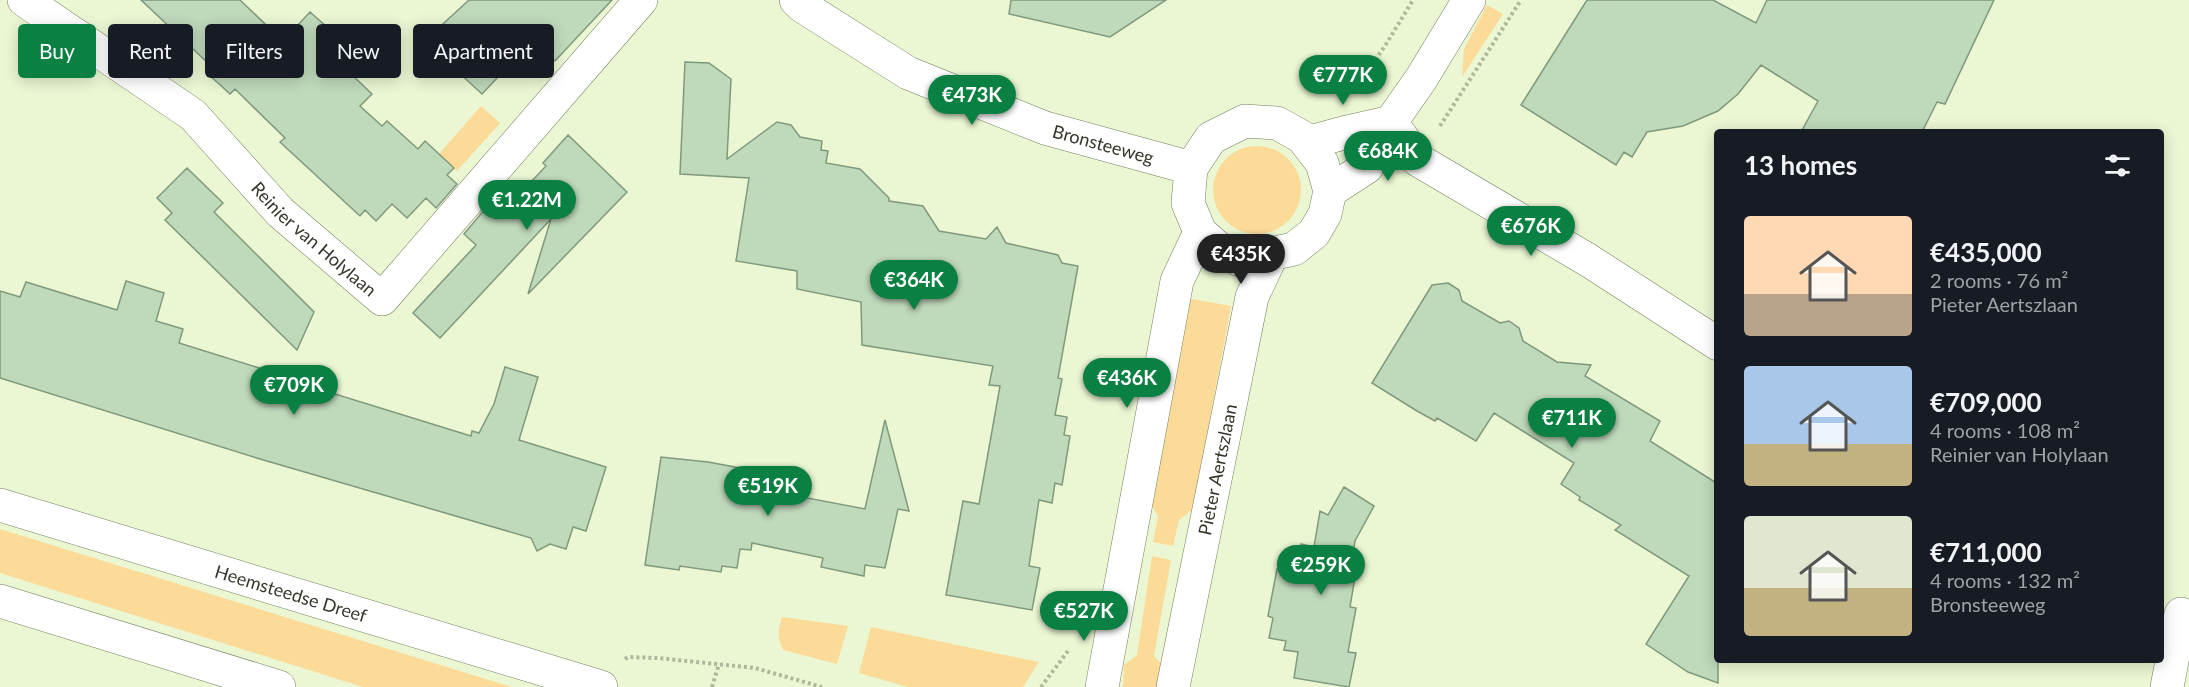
<!DOCTYPE html>
<html lang="en">
<head>
<meta charset="utf-8">
<style>
  :root { --surface:#171b24; --page:#242831; --text:#f1f3f6; --muted:#9ea1a6; --accent:#0b8043 }
  body { margin:0; font-family:Lato,sans-serif; background:var(--page); color:var(--text); height:100vh; display:flex; flex-direction:column; font-size:22px; white-space:nowrap }
  * { box-sizing:border-box; margin:0 }
  p { font-size:20px; color:var(--muted) }
  .icon { flex:none; width:33px; height:33px; fill:none; stroke:currentColor; stroke-width:2; stroke-linecap:round; stroke-linejoin:round }
  .map { position:relative; flex:1; overflow:hidden }
  .side { position:absolute; left:1714px; top:129px; width:450px; height:534px; display:flex; flex-direction:column; background:var(--surface); border-radius:6px; box-shadow:0 3px 15px #0003 }
  .side>* { flex:none }
  .hud { position:absolute; left:18px; top:24px; width:570px; height:54px; display:flex; gap:12px }
  .price { position:absolute; translate:-50% -51px; padding:0 14px; border-radius:21px; background:var(--accent); color:#fff; font-size:20px; line-height:39px; filter:drop-shadow(0 2px 3px #0008) }
  .price::after { content:''; position:absolute; left:50%; top:36px; width:18px; height:14px; margin-left:-9px; background:inherit; clip-path:polygon(0 0,100% 0,50% 100%) }
  .price.active { background:#222; color:#fff }
  ul { padding:0; list-style:none }
  li { display:flex; align-items:center; gap:18px; height:150px; padding:0 30px }
  li span { display:grid; place-items:center; flex:none; width:168px; height:120px; border-radius:6px; color:#555 }
  li>.icon { margin-inline-start:auto }
  span .icon { width:72px; height:72px; fill:#fffc; stroke-width:1 }
  li b { font-size:26px }
  h2 { display:flex; justify-content:space-between; align-items:center; height:72px; padding:0 30px; font-size:26px }
  .tag { padding:0 21px; border-radius:6px; background:var(--surface); box-shadow:0 3px 15px #0003; font-size:21px; line-height:54px }
  .tag.active { background:var(--accent); color:#fff }
  .map>svg:first-child { display:block }
  .green { fill:#fbdb97 }
  .building { fill:#bfd9bb; stroke:#80997d; stroke-width:1.5 }
  .lines { fill:none; stroke-linecap:round; stroke-linejoin:round }
  .minor-casing { stroke:#737e5d; stroke-width:34 }
  .tertiary-casing { stroke:#737e5d; stroke-width:34 }
  .primary-casing { stroke:#737e5d; stroke-width:34 }
  .path { stroke:#aeb89b; stroke-width:4; stroke-dasharray:3 3; stroke-linecap:butt }
  .minor { stroke:#fff; stroke-width:33 }
  .tertiary { stroke:#fff; stroke-width:33 }
  .primary { stroke:#fff; stroke-width:33 }
  .labels { text-anchor:middle; dominant-baseline:central; stroke-width:6; stroke-linejoin:round; paint-order:stroke }
  .street-label { font-size:18px; fill:#323729; stroke:#fefefe }
</style>
</head>
<body>
<div class="map">
<svg width="2189" height="687" viewBox="0 0 2189 687">
  <rect width="100%" height="100%" fill="#ebf7d3"/>
  <path class="green" d="M1487,5L1503,14L1462,77L1464,49Z
    M481,106L500,123L457,171L439,154Z
    M1213 190a44 44 0 1 1 88 0a44 44 0 1 1-88 0Z
    M1187,298L1231,306L1193,509L1179,520L1173,546L1153,542L1158,517L1150,501Z
    M0,529L512,687H363L0,573Z
    M1152,556L1171,560L1154,656L1165,668L1161,687H1123L1124,665L1137,655Z
    M782,617L848,626L837,664L783,650C777,637 778,630 782,617Z
    M871,627L1039,662L1023,687H908L859,673Z"/>
  <path class="building" d="M141,0H240L283,41L310,12L335,34L323,47L372,94L360,106L382,126L387,121L418,149L425,141L454,168L447,175L457,184L436,208L426,198L407,218L392,204L376,221L365,210L360,216L280,142L285,138L235,89L230,94L206,72L211,66Z
    M469,0H612L555,61L534,39L482,94L455,69L448,77L419,46Z
    M1011,0H1166L1110,37L1009,14Z
    M1587,0H1713L1756,23L1767,0H1994L1945,104L1937,102L1922,132H1801L1818,101L1761,65L1738,94L1718,111L1683,126L1647,132L1632,157L1624,152L1616,165L1521,105Z
    M685,62L709,63L731,79L727,159L777,122L791,125L800,137L822,141L821,150L828,151L826,163L860,169L889,198V201L923,206L939,231L986,239L997,227L1006,243L1058,255L1062,263L1078,266L1058,378L1062,379L1055,415L1067,417L1064,435L1070,436L1062,485L1055,483L1052,503L1039,500L1029,566L1040,568L1032,610L946,595L963,501L979,504L1000,386L989,385L993,366L862,345L861,302L797,289V271L736,261L749,178L680,174Z
    M568,135L627,192L528,294L551,219L440,338L413,313L476,245L464,234L485,209L496,219L546,166L543,163Z
    M187,168L223,203L214,212L314,312L297,350L165,220L172,213L157,198Z
    M126,281L164,293L156,321L183,329L179,343L285,376L283,378L471,436L472,431L479,433L494,404L505,367L538,377L519,440L606,467L586,531L573,527L566,549L550,544L537,551L531,538L260,459L0,378V291L20,297L26,282L117,310Z
    M1448,283L1459,290L1462,301L1500,323L1509,321L1519,328L1523,341L1557,362L1591,365L1585,376L1660,421L1650,441L1718,484V683L1688,672L1646,644L1689,576L1615,530L1621,525L1579,500L1580,497L1561,484L1574,463L1494,413L1476,441L1437,418L1435,421L1417,411L1372,383L1432,285Z
    M885,420L909,511L898,509L885,568L865,565L864,576L821,567L823,558L752,543L751,550L740,549L737,568L722,566L721,572L680,566L679,570L645,565L661,457L708,462L789,477L786,494L865,509Z
    M1344,487L1374,506L1355,541L1349,576L1355,577L1350,607L1356,608L1348,652L1356,653L1349,687L1294,678L1298,652L1284,650L1286,641L1269,638L1273,618L1268,616L1277,569L1282,570L1286,550L1300,552L1301,544L1314,547L1320,511L1328,515Z"/>
  <g class="lines">
    <defs>
      <g id="minor">
        <path id="s1" d="M24,0L193,115L280,212L382,299L641,0"/>
        <path id="s2" d="M796,0L802,6L908,73L1045,128L1191,168"/>
        <path d="M1391,122L1418,160L1588,260L1718,344"/>
        <path d="M2167,687L2181,614"/>
      </g>
      <g id="tertiary">
        <path d="M1245,121L1277,123L1302,137L1322,163L1330,191L1325,214L1314,233L1294,249L1240,260L1218,248L1200,232L1188,203L1191,168L1211,138Z"/>
        <path d="M1307,143L1347,132L1391,122"/>
        <path d="M1330,191L1367,167L1391,122L1421,79L1469,0"/>
        <path d="M1102,687L1177,281L1200,232"/>
        <path id="s3" d="M1173,687L1252,297L1272,254"/>
      </g>
      <g id="primary">
        <path id="s4" d="M0,505L601,687"/>
        <path d="M0,601L279,687"/>
      </g>
    </defs>
    <use href="#minor" class="minor-casing"/>
    <use href="#tertiary" class="tertiary-casing"/>
    <use href="#primary" class="primary-casing"/>
    <path class="path" d="M1354,89L1385,46L1413,0
      M1440,126L1521,0
      M625,659L628,657L658,658L755,668L822,687
      M712,687L719,664
      M1041,687L1068,651"/>
    <use href="#minor" class="minor"/>
    <use href="#tertiary" class="tertiary"/>
    <use href="#primary" class="primary"/>
  </g>
  <g class="labels">
    <g class="street-label">
      <text stroke="none"><textPath href="#s2" startOffset="342">Bronsteeweg</textPath></text>
      <text stroke="none"><textPath href="#s1" startOffset="378">Reinier van Holylaan</textPath></text>
      <text stroke="none"><textPath href="#s3" startOffset="222">Pieter Aertszlaan</textPath></text>
      <text stroke="none"><textPath href="#s4" startOffset="304">Heemsteedse Dreef</textPath></text>
    </g>
  </g>
</svg>
<b class="price" style="left:1343px;top:106px">€777K</b>
<b class="price" style="left:972px;top:126px">€473K</b>
<b class="price" style="left:1388px;top:182px">€684K</b>
<b class="price" style="left:527px;top:231px">€1.22M</b>
<b class="price" style="left:1531px;top:257px">€676K</b>
<b class="price active" style="left:1241px;top:285px">€435K</b>
<b class="price" style="left:914px;top:311px">€364K</b>
<b class="price" style="left:1127px;top:409px">€436K</b>
<b class="price" style="left:294px;top:416px">€709K</b>
<b class="price" style="left:1572px;top:449px">€711K</b>
<b class="price" style="left:768px;top:517px">€519K</b>
<b class="price" style="left:1321px;top:596px">€259K</b>
<b class="price" style="left:1084px;top:642px">€527K</b>
<div class="hud">
<a class="tag active">Buy</a>
<a class="tag">Rent</a>
<a class="tag">Filters</a>
<a class="tag">New</a>
<a class="tag">Apartment</a>
</div>
<section class="side">
<h2>13 homes<svg class="icon" aria-label="filters" viewBox="0 0 24 24"><path d="M4 7h16M4 17h16"/><circle cx="9" cy="7" r="2"/><circle cx="15" cy="17" r="2"/></svg></h2>
<ul>
<li><span style="background:linear-gradient(#ffd9b3 65%,#b9a48a 0)"><svg class="icon" aria-label="home" viewBox="0 0 24 24"><path d="M3 11l9-7 9 7M6 9v11h12V9"/></svg></span><div><b>€435,000</b><p>2 rooms · 76 m²</p><p>Pieter Aertszlaan</p></div></li>
<li><span style="background:linear-gradient(#a9c7e8 65%,#c2b280 0)"><svg class="icon" aria-label="home" viewBox="0 0 24 24"><path d="M3 11l9-7 9 7M6 9v11h12V9"/></svg></span><div><b>€709,000</b><p>4 rooms · 108 m²</p><p>Reinier van Holylaan</p></div></li>
<li><span style="background:linear-gradient(#dfe7d0 60%,#c2b280 0)"><svg class="icon" aria-label="home" viewBox="0 0 24 24"><path d="M3 11l9-7 9 7M6 9v11h12V9"/></svg></span><div><b>€711,000</b><p>4 rooms · 132 m²</p><p>Bronsteeweg</p></div></li>
</ul>
</section>
</div>
</body>
</html>
